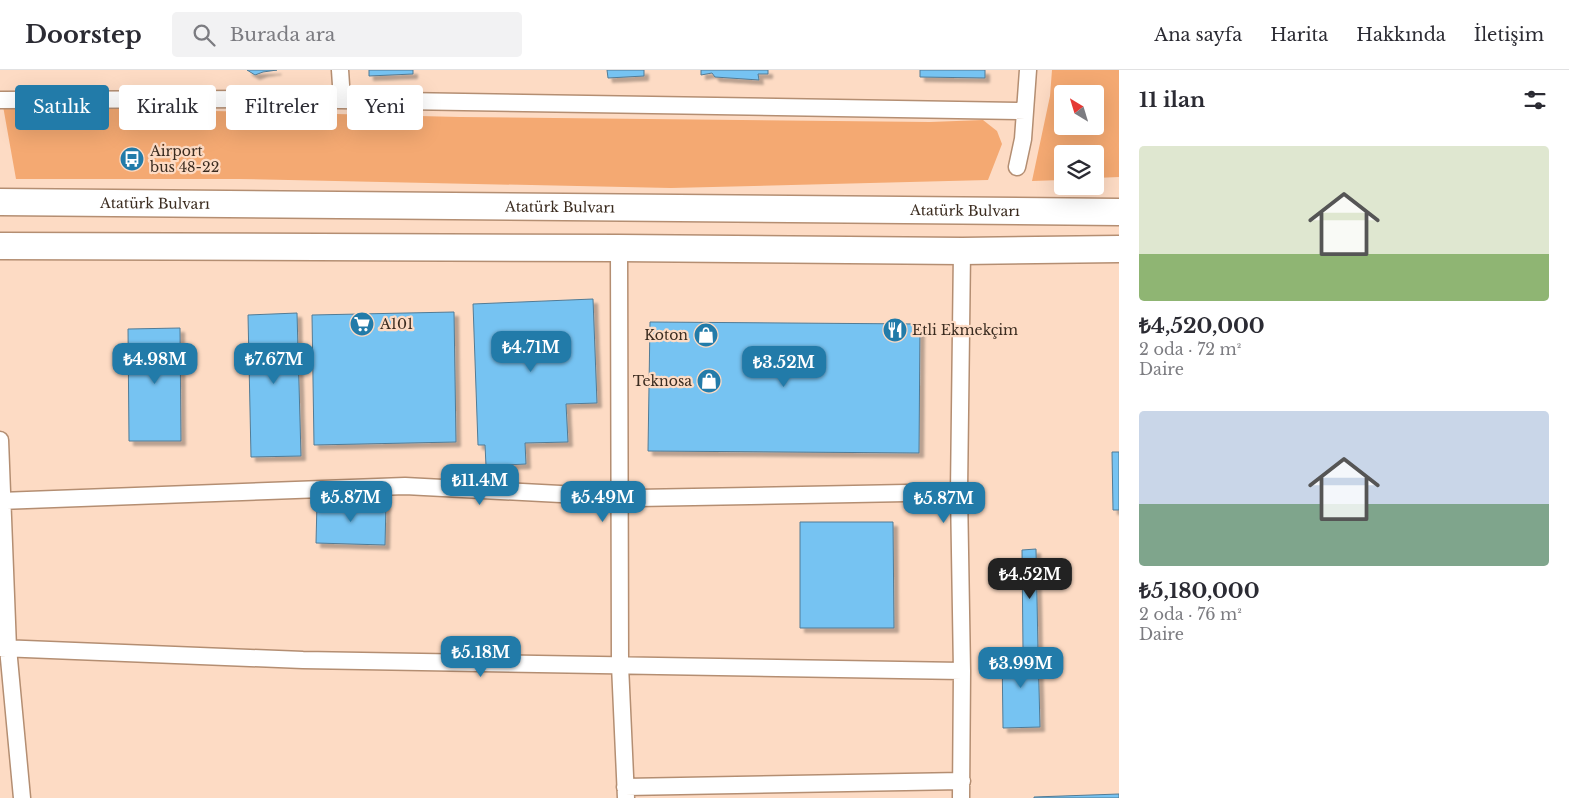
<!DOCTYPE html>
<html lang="tr">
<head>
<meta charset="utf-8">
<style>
  :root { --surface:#fff; --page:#f2f2f3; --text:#2b2b33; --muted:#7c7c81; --line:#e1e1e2; --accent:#227ba9 }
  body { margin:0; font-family:"Libre Baskerville",serif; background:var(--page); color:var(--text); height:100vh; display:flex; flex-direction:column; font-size:19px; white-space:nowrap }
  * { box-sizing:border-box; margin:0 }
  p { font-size:16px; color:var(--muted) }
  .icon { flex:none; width:28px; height:28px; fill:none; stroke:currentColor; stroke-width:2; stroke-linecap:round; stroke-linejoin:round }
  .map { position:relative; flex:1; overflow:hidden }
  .details { display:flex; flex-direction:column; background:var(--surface); width:450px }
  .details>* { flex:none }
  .hud { position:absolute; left:15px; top:15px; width:475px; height:45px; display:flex; gap:10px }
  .needle { width:32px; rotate:322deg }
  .fabs { position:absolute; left:1054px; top:15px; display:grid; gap:10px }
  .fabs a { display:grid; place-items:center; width:50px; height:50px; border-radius:5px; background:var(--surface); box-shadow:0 5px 20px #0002; font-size:25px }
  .price { position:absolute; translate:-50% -42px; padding:0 11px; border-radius:10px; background:var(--accent); color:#fff; font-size:16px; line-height:32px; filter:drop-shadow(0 1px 2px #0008) }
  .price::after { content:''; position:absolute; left:50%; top:30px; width:15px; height:11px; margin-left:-8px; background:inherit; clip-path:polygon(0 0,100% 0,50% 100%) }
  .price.active { background:#222; color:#fff }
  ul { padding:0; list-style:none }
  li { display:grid; align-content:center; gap:10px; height:265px; padding:0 20px }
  li span { display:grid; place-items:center; height:155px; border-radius:5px; color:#555 }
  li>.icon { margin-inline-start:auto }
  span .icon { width:90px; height:90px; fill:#fffc; stroke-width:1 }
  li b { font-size:21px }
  h2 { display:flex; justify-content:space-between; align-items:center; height:60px; padding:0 20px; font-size:21px }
  .pill { padding:0 18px; border-radius:5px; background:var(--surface); box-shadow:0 5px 20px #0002; font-size:18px; line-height:45px }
  .pill.active { background:var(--accent); color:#fff }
  header { display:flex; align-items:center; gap:30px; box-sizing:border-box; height:70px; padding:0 25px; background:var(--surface); border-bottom:1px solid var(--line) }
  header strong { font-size:24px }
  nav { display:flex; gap:28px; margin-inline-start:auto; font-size:18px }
  .search { width:350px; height:45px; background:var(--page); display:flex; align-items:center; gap:12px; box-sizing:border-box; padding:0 18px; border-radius:5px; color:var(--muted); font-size:19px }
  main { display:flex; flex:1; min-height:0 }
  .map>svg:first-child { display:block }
  .green { fill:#f4a972; fill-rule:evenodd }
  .building { fill:#76c3f2; stroke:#527b95; filter:url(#shadow) }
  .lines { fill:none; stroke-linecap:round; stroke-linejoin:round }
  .street-casing { stroke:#b48e72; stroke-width:19 }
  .primary-casing { stroke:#b48e72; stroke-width:29 }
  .street { stroke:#fff; stroke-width:16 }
  .primary { stroke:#fff; stroke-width:26 }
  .labels { text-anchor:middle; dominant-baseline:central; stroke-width:4.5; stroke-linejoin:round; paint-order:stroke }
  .poi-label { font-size:14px; fill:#3b2c20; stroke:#fddbc4; text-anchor:start }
  .street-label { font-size:14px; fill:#3b2c20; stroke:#fddbc4 }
</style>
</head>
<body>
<header>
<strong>Doorstep</strong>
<div class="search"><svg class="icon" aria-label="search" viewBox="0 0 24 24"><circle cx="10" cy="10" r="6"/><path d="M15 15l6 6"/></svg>Burada ara</div>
<nav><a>Ana sayfa</a><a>Harita</a><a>Hakkında</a><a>İletişim</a></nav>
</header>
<main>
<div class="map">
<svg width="1119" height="728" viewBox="0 0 1119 728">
  <defs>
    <filter id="shadow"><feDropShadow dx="4.5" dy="4.5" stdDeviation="1" flood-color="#0004"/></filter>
  </defs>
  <rect width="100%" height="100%" fill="#fddbc4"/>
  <path class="green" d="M1052,0H1119V107L1095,108V84H1062V110L1032,111L1050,26ZM1062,24H1095V56H1062Z
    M3,36L460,47L930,52L983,50L997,61L1002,74L988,110L671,118L238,109H16Z"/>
  <path class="building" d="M247,0H277L263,2L255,5Z
    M369,0H413V4L369,6Z
    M607,0H644V6L608,8Z
    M701,0H768V4H758L759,10L715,7L712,3L701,5Z
    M920,0H985V8L920,7Z
    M593,229L597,333L566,334L568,372L525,373L526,394L486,396L485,375H478L473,234Z
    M454,242L456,372L314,375L312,245Z
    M297,243L301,386L251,387L248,245Z
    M650,252L920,254L919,383L648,381Z
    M180,258L181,371H129L128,259Z
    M1112,382H1119V440H1113Z
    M317,432L386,433L385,475L316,473Z
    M800,452H893L894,558H800Z
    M1036,479L1038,580H1023L1022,480Z
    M1038,580L1040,657L1003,658L1002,581Z
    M1119,724V728H1034V727Z"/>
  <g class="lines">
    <defs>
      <path id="street" d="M340,0L342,30
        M0,30L279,29L1025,41
        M1017,97L1023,69L1028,0
        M619,178L620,595L626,728
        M0,370L8,578L22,728
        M0,431L405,416L637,428L959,422
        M0,578L303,590L962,601
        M625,717L962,711
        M961,728L962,601L959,422L962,181"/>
      <g id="primary">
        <path id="s1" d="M0,132L1119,142"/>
        <path d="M0,176L619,178L962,181L1119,179"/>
      </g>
    </defs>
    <use href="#street" class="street-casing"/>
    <use href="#primary" class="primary-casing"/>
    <use href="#street" class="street"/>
    <use href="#primary" class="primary"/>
  </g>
  <defs>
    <symbol id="bus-disc" viewBox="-11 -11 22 22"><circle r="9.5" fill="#227ba9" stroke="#fddbc4"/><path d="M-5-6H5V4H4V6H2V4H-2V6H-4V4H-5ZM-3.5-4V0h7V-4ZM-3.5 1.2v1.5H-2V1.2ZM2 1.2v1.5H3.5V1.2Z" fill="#fff"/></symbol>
    <symbol id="supermarket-disc" viewBox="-11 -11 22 22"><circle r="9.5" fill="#227ba9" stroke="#fddbc4"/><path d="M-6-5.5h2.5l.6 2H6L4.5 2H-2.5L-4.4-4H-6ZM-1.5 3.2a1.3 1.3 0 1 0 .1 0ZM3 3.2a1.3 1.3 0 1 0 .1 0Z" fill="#fff"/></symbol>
    <symbol id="restaurant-disc" viewBox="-11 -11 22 22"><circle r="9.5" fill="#227ba9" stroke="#fddbc4"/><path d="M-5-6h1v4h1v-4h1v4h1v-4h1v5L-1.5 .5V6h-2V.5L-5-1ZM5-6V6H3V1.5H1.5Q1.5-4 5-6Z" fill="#fff"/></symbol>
    <symbol id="shop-disc" viewBox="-11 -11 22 22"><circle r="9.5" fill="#227ba9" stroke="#fddbc4"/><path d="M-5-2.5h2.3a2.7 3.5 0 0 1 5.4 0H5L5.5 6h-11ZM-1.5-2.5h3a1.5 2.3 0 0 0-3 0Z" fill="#fff"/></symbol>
  </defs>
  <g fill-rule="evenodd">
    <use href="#bus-disc" x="118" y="75" width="28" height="28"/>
    <use href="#supermarket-disc" x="348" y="240" width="28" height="28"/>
    <use href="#restaurant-disc" x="881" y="246" width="28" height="28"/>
    <use href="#shop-disc" x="692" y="251" width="28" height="28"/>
    <use href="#shop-disc" x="695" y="297" width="28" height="28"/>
  </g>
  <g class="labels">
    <g class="poi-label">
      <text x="150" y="81">Airport<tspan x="150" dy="16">bus 48-22</tspan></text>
      <text x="380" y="254">A101</text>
      <text x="912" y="260">Etli Ekmekçim</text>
      <text x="688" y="265" text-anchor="end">Koton</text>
      <text x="692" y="311" text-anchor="end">Teknosa</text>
    </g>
    <g class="street-label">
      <text stroke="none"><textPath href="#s1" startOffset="155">Atatürk Bulvarı</textPath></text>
      <text stroke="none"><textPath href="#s1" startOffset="560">Atatürk Bulvarı</textPath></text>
      <text stroke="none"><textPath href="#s1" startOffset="965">Atatürk Bulvarı</textPath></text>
    </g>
  </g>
</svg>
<div class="fabs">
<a><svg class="needle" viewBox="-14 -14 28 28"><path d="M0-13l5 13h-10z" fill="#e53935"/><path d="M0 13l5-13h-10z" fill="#7c7c81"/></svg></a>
<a><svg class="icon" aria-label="layers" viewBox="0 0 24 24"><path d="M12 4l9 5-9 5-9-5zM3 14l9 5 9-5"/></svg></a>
</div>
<b class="price" style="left:531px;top:303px">₺4.71M</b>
<b class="price" style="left:155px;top:315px">₺4.98M</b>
<b class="price" style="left:274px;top:315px">₺7.67M</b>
<b class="price" style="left:784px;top:318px">₺3.52M</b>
<b class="price" style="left:480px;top:436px">₺11.4M</b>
<b class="price" style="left:351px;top:453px">₺5.87M</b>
<b class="price" style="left:603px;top:453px">₺5.49M</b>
<b class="price" style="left:944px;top:454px">₺5.87M</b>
<b class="price active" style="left:1030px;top:530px">₺4.52M</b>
<b class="price" style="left:481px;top:608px">₺5.18M</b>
<b class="price" style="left:1021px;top:619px">₺3.99M</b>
<div class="hud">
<a class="pill active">Satılık</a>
<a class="pill">Kiralık</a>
<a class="pill">Filtreler</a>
<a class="pill">Yeni</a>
</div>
</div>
<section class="details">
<h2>11 ilan<svg class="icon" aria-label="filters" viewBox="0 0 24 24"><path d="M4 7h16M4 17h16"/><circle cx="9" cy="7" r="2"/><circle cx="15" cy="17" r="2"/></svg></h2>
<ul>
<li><span style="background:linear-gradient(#dfe7d0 70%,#8fb573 0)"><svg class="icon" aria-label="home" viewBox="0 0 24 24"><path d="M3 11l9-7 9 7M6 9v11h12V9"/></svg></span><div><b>₺4,520,000</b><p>2 oda · 72 m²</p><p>Daire</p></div></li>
<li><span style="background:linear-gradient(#c9d6e8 60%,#7fa58c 0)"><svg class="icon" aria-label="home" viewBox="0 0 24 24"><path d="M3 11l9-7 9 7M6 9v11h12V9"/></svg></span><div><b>₺5,180,000</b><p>2 oda · 76 m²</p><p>Daire</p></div></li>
</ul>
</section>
</main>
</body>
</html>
